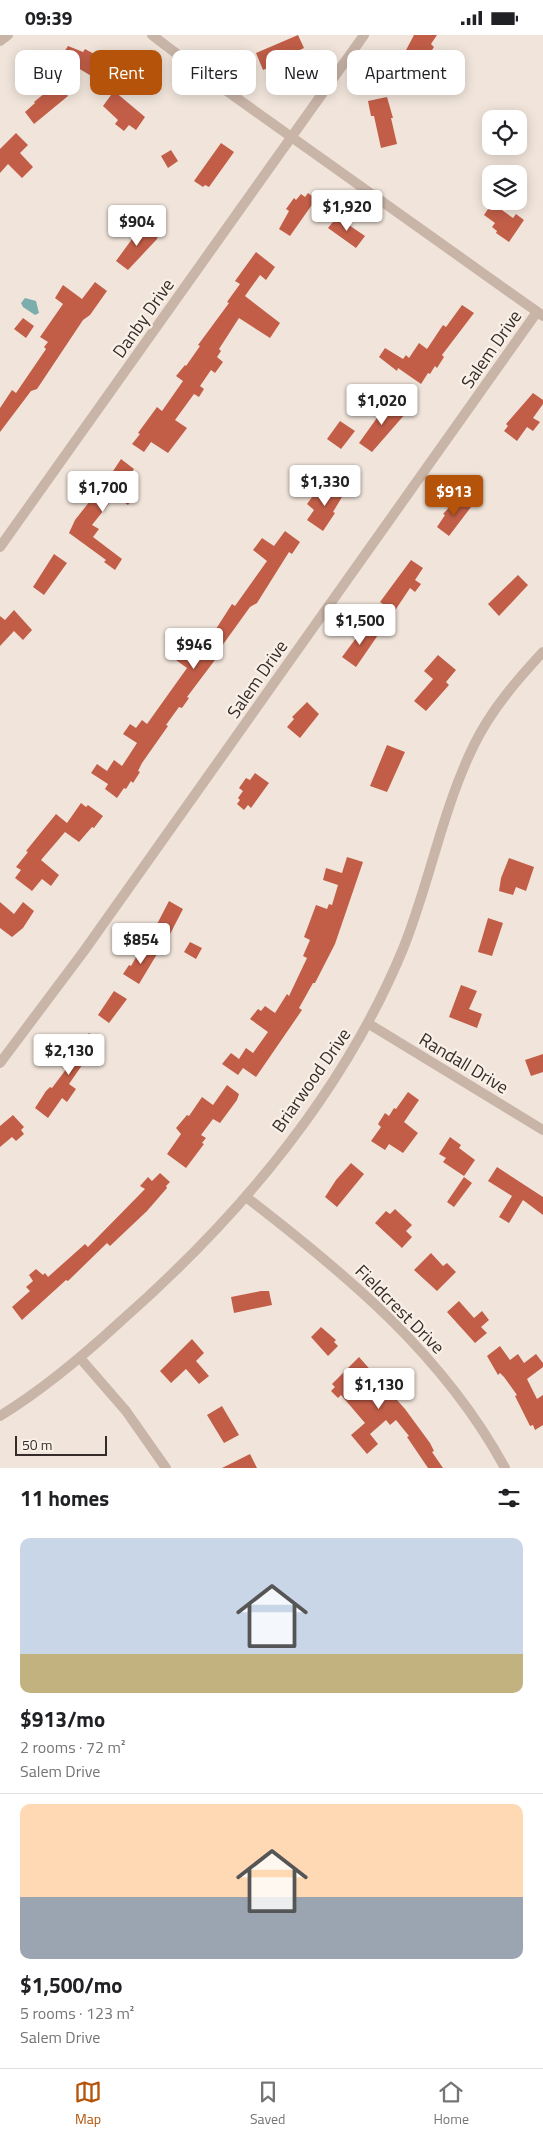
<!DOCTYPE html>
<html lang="en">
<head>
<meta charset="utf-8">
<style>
  :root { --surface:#fff; --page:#f6f6f6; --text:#202124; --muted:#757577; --line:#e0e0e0; --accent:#b45309 }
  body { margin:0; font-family:"Titillium Web",sans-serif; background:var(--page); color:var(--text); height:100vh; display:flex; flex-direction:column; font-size:19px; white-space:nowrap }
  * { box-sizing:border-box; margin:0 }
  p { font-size:16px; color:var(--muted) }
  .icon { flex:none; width:28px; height:28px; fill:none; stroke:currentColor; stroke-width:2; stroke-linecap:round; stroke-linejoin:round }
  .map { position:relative; height:1433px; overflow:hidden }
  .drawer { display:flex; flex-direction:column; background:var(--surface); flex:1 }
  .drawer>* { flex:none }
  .banner { position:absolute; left:15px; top:15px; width:514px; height:45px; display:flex; gap:10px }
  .tools { position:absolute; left:482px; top:75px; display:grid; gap:10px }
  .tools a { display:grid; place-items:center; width:45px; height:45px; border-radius:10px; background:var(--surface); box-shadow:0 2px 12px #0003; font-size:25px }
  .scale { position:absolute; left:15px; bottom:12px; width:92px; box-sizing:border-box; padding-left:5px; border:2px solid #352b28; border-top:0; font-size:14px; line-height:18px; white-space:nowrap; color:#352b28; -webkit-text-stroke:4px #f9f0e7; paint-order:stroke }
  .price { position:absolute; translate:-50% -42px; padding:0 11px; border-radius:5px; background:#fff; color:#222; font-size:16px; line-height:32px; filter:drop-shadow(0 1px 2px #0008) }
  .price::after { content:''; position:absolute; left:50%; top:30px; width:15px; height:11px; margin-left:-8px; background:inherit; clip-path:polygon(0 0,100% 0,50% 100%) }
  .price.current { background:var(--accent); color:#fff }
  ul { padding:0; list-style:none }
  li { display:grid; align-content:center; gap:10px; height:265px; padding:0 20px }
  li+li { border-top:1px solid var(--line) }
  li span { display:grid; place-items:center; height:155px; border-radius:10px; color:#555 }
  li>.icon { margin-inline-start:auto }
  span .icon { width:90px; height:90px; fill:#fffc; stroke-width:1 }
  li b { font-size:21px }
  h2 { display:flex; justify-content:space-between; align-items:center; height:60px; padding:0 20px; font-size:21px }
  .pill { padding:0 18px; border-radius:10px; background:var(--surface); box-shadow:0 2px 12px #0003; font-size:18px; line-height:45px }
  .pill.current { background:var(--accent); color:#fff }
  .status { display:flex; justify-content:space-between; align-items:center; height:35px; padding:0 25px; background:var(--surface); direction:ltr }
  .status svg { height:14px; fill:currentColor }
  .menu { display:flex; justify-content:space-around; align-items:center; height:70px; border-top:1px solid var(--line); background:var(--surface); font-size:14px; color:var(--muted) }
  .menu a { display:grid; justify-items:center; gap:2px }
  .menu .current { color:var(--accent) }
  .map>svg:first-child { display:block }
  .water { fill:#7badac }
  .building { fill:#c25e48 }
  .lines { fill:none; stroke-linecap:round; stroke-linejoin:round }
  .minor { stroke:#c9b4a8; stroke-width:10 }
  .labels { text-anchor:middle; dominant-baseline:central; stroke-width:4.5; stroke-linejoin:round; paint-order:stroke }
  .street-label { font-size:18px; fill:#352b28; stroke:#f9f0e7 }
</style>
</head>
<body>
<div class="status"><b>09:39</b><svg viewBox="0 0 49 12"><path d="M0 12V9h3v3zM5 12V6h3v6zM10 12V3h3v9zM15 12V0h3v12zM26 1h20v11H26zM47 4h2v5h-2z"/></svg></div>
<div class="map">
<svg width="543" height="1433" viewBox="0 0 543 1433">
  <rect width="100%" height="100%" fill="#f1e5db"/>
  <path class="water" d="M25,263L36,266L39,278L35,280L23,272L21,268Z"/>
  <path class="building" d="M298,0L304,13L281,24L282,27L263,35L256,18Z
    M414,0H437L431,9L434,12L424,27L437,36L431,44L414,32L410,38L399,30L406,19L405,17Z
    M68,11L83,17L85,14L96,20L94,23L101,28L93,42L68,27L69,24L62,20Z
    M57,48L68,61L34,89L25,77L35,68L34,67Z
    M114,56L145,82L136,95L129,90L124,96L115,89L118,85L103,71Z
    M387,62L393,83H391L397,109L381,113L374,81H371L368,66Z
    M16,98L28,110L20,118L33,132L22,143L8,129L0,138V114Z
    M221,108L234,117L209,152L205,150L203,152L194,146Z
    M171,115L178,126L168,133L161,121Z
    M308,158L316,164L290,201L279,194L289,176L286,174L294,163L296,165L301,159L305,162Z
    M492,168L513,183L516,179L524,185L509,207L496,198L497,196L492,192L495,188L484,180Z
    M337,182L365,201L356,213L328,193Z
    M143,189L158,200L157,204L128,235L116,226Z
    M256,217L275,232L266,245L260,240L245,261L280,288L270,303L239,283L219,314L221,316L217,322L223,327L215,338L211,335L200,351L204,354L199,362L194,359L175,385L187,393L168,418L151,407L144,417L132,409L140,399L138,398L157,372L162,376L183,346L176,341L185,330L186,331L200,311L198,310L229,268L227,267L240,249L235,246Z
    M95,247L107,256L90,280L83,285L37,354L31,356L0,397V373L12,355L16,358L46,314L44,312L48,307L40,302L63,269L55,263L63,250L82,264Z
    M462,270L474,278L442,320L444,322L437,333L435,331L430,339L428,338L421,349L398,333L397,336L379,322L385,313L403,324L406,320L409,323L419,308L427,314L443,290L446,292Z
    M23,283L34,291L26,303L14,294Z
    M533,358L543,365V369L533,383L540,387L533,396L527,392L517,406L504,396L508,391L506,389Z
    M389,366L406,378L372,417L359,408Z
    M340,386L355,396L341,414L327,404Z
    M121,424L134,434L122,451L135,460L128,470L115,461L92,490L99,494L93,502L122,524L115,535L104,527L106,525L69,498L75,485L90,466L92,468Z
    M333,449L345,457L333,477L335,478L323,496L307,485L314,475L307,469L315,458L323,464Z
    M458,463L471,472L449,501L437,492L445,480L443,479Z
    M285,496L300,507L292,519L289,517L257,568L250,572L219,615L221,617L187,662L189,663L182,673L179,672L166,690L168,691L142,728L138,736L140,737L133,748L131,746L126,754L124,753L117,763L105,754L108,749L91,738L97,729L107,736L114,725L122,731L137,708L123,699L130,689L136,693L142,685L147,689L187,633L169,620L175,611L196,625L232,569L235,571L267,526L253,515L262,503L274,511Z
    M54,519L67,528L44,560L33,552Z
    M411,525L423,533L415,545L421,549L415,557L410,553L394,577L380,567Z
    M518,540L528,550L499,581L488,569Z
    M14,575L32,595L23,605L14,596L0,611V581L5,585Z
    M365,591L378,600L356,632L342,622Z
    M438,620L456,635L446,647L449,650L426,676L414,666L433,644L424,636Z
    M307,667L319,679L300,703L287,692L294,684L292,682Z
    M387,710L405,717L387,757L370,751Z
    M255,738L269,748L251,773L248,770L244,775L237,769L240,765L238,763L243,756L239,753L246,743L250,745Z
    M81,768L86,772L88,770L103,781L94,793L92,792L79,807L65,797L41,825L59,840L51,851L42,844L32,856L15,843L21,835L16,832L28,817L26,816L56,779L67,788Z
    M347,822L363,827L335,909L315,948H313L299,973L302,975L256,1042L243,1033L238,1040L222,1029L231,1018L239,1024L246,1013L253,1018L268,997L250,984L258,974L261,976L265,971L275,978L287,959L289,961L307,923L303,921L310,905L304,902L316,870L327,874L329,869L332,870L338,850L323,845L326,833L342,838Z
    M509,823L534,832L526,856L516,852L513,860L499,856L501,843Z
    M169,866L183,874L169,901L155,893Z
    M0,867L14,879L23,867L34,876L23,893L12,902L0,893Z
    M488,883L503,888L492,921L478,917Z
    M190,907L202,913L196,924L184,917Z
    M143,910L157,919L139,949L123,939L129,930L131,931Z
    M461,950L477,956L469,974L482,979L477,993L449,982Z
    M114,956L127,964L109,988L98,980Z
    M89,998L100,1006L93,1015L100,1020L94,1029L87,1023L69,1049L76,1054L67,1067L62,1063L48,1083L35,1073L46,1056L50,1052L52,1053L70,1029L67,1027L71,1020L68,1018L75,1009L78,1011Z
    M543,1019V1037L531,1041L525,1025Z
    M227,1050L239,1059L237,1065L220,1088L213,1084L201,1100L206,1103L202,1108L204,1109L186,1133L167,1119L181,1099L176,1093L187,1080L189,1081L202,1062L213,1070Z
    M408,1057L419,1065L404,1087L418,1098L403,1118L389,1109L385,1115L371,1106L381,1092L378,1089L385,1078L389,1081L394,1073L396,1074Z
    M13,1080L24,1092L21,1095L24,1099L16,1106L12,1102L0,1112V1091Z
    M450,1102L461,1110L459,1113L475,1125L464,1141L443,1127L446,1123L439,1119Z
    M351,1128L364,1139L337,1172L325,1162L336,1145Z
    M497,1132L543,1162V1180L523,1165L509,1188L499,1182L512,1161L488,1146Z
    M160,1138L170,1147L166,1151L167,1153L147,1176L110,1211L107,1208L68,1246L66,1245L22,1285L12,1272L30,1256L26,1252L33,1246L29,1240L36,1234L43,1240L45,1238L48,1242L85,1209L88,1212L145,1154L140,1151L148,1142L152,1146Z
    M464,1142L472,1148L454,1172L447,1167Z
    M395,1174L412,1190L406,1196L412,1202L402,1213L375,1188L386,1176L390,1179Z
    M431,1218L443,1231L447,1228L456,1237L437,1256L414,1235Z
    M261,1256H269L272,1270L234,1278L231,1262Z
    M459,1266L474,1283L482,1276L489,1285L481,1292L487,1298L475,1308L447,1277Z
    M321,1292L336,1305L334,1307L338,1311L328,1321L311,1302Z
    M192,1304L204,1318L196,1326L209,1341L199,1349L186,1334L171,1348L160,1336Z
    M500,1311L510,1325L518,1319L524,1328L536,1319L543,1328V1332L527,1344L537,1364L543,1360V1390L535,1395L533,1390L530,1391L515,1361L517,1360L504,1342L500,1338L498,1340L487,1321Z
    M359,1322L405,1374L430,1408L434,1416L432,1417L443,1433H428L407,1402L409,1401L396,1385L390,1390L386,1385L370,1399L378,1409L367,1419L351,1400L365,1388L341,1360L338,1363L331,1356L335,1352L332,1349Z
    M222,1371L239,1400L224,1408L207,1380Z
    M250,1419L257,1433H222Z"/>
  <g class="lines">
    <path class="minor" d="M152,0L210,44L543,281
      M0,6L8,0
      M0,512L364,0
      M369,989L543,1095
      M0,1028L84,916L537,277
      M246,1162C346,1239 444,1320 505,1433
      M80,1323L126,1376L166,1433
      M0,1381C44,1354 83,1321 121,1286C238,1183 343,1059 403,914C430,847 442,775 474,710C491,675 517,645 543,617"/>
  </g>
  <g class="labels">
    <g class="street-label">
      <text transform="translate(143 283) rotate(-55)">Danby Drive</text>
      <text transform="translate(491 314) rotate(-55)">Salem Drive</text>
      <text transform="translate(257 644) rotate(-55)">Salem Drive</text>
      <text transform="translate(464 1028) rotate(31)">Randall Drive</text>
      <text transform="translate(311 1045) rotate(-55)">Briarwood Drive</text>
      <text transform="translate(400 1274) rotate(45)">Fieldcrest Drive</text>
    </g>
  </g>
</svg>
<div class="tools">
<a><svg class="icon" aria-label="locate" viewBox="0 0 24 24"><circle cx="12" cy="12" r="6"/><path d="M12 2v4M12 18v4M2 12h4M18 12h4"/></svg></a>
<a><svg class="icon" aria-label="layers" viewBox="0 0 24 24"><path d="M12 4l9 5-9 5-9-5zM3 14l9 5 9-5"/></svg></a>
</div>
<div class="scale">50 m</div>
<b class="price" style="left:347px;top:197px">$1,920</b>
<b class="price" style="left:137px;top:212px">$904</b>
<b class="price" style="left:382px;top:391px">$1,020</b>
<b class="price" style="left:325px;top:472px">$1,330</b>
<b class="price" style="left:103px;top:478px">$1,700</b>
<b class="price current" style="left:454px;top:482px">$913</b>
<b class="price" style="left:360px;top:611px">$1,500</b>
<b class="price" style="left:194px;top:635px">$946</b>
<b class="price" style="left:141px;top:930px">$854</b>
<b class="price" style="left:69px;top:1041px">$2,130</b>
<b class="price" style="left:379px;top:1375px">$1,130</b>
<div class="banner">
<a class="pill">Buy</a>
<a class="pill current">Rent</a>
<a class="pill">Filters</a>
<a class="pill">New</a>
<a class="pill">Apartment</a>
</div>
</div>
<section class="drawer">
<h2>11 homes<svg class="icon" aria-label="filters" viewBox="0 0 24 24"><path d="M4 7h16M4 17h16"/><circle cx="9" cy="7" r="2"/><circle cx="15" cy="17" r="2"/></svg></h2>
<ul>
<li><span style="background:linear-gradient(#c9d6e8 75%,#c2b280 0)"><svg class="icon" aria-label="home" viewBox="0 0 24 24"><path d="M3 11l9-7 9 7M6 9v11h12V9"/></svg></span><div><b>$913/mo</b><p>2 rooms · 72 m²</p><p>Salem Drive</p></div></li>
<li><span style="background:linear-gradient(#ffd9b3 60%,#9aa5b1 0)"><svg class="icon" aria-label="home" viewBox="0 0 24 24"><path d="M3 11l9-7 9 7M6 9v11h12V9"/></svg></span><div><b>$1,500/mo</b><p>5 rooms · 123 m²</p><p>Salem Drive</p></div></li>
</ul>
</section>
<nav class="menu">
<a class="current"><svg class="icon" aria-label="map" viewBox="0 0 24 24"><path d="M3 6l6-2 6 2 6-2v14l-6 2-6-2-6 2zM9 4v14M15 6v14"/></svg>Map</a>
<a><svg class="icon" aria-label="saved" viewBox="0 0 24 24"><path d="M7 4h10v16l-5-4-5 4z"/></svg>Saved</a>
<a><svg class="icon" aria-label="home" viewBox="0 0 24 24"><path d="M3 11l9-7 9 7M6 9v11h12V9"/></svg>Home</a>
</nav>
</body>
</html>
